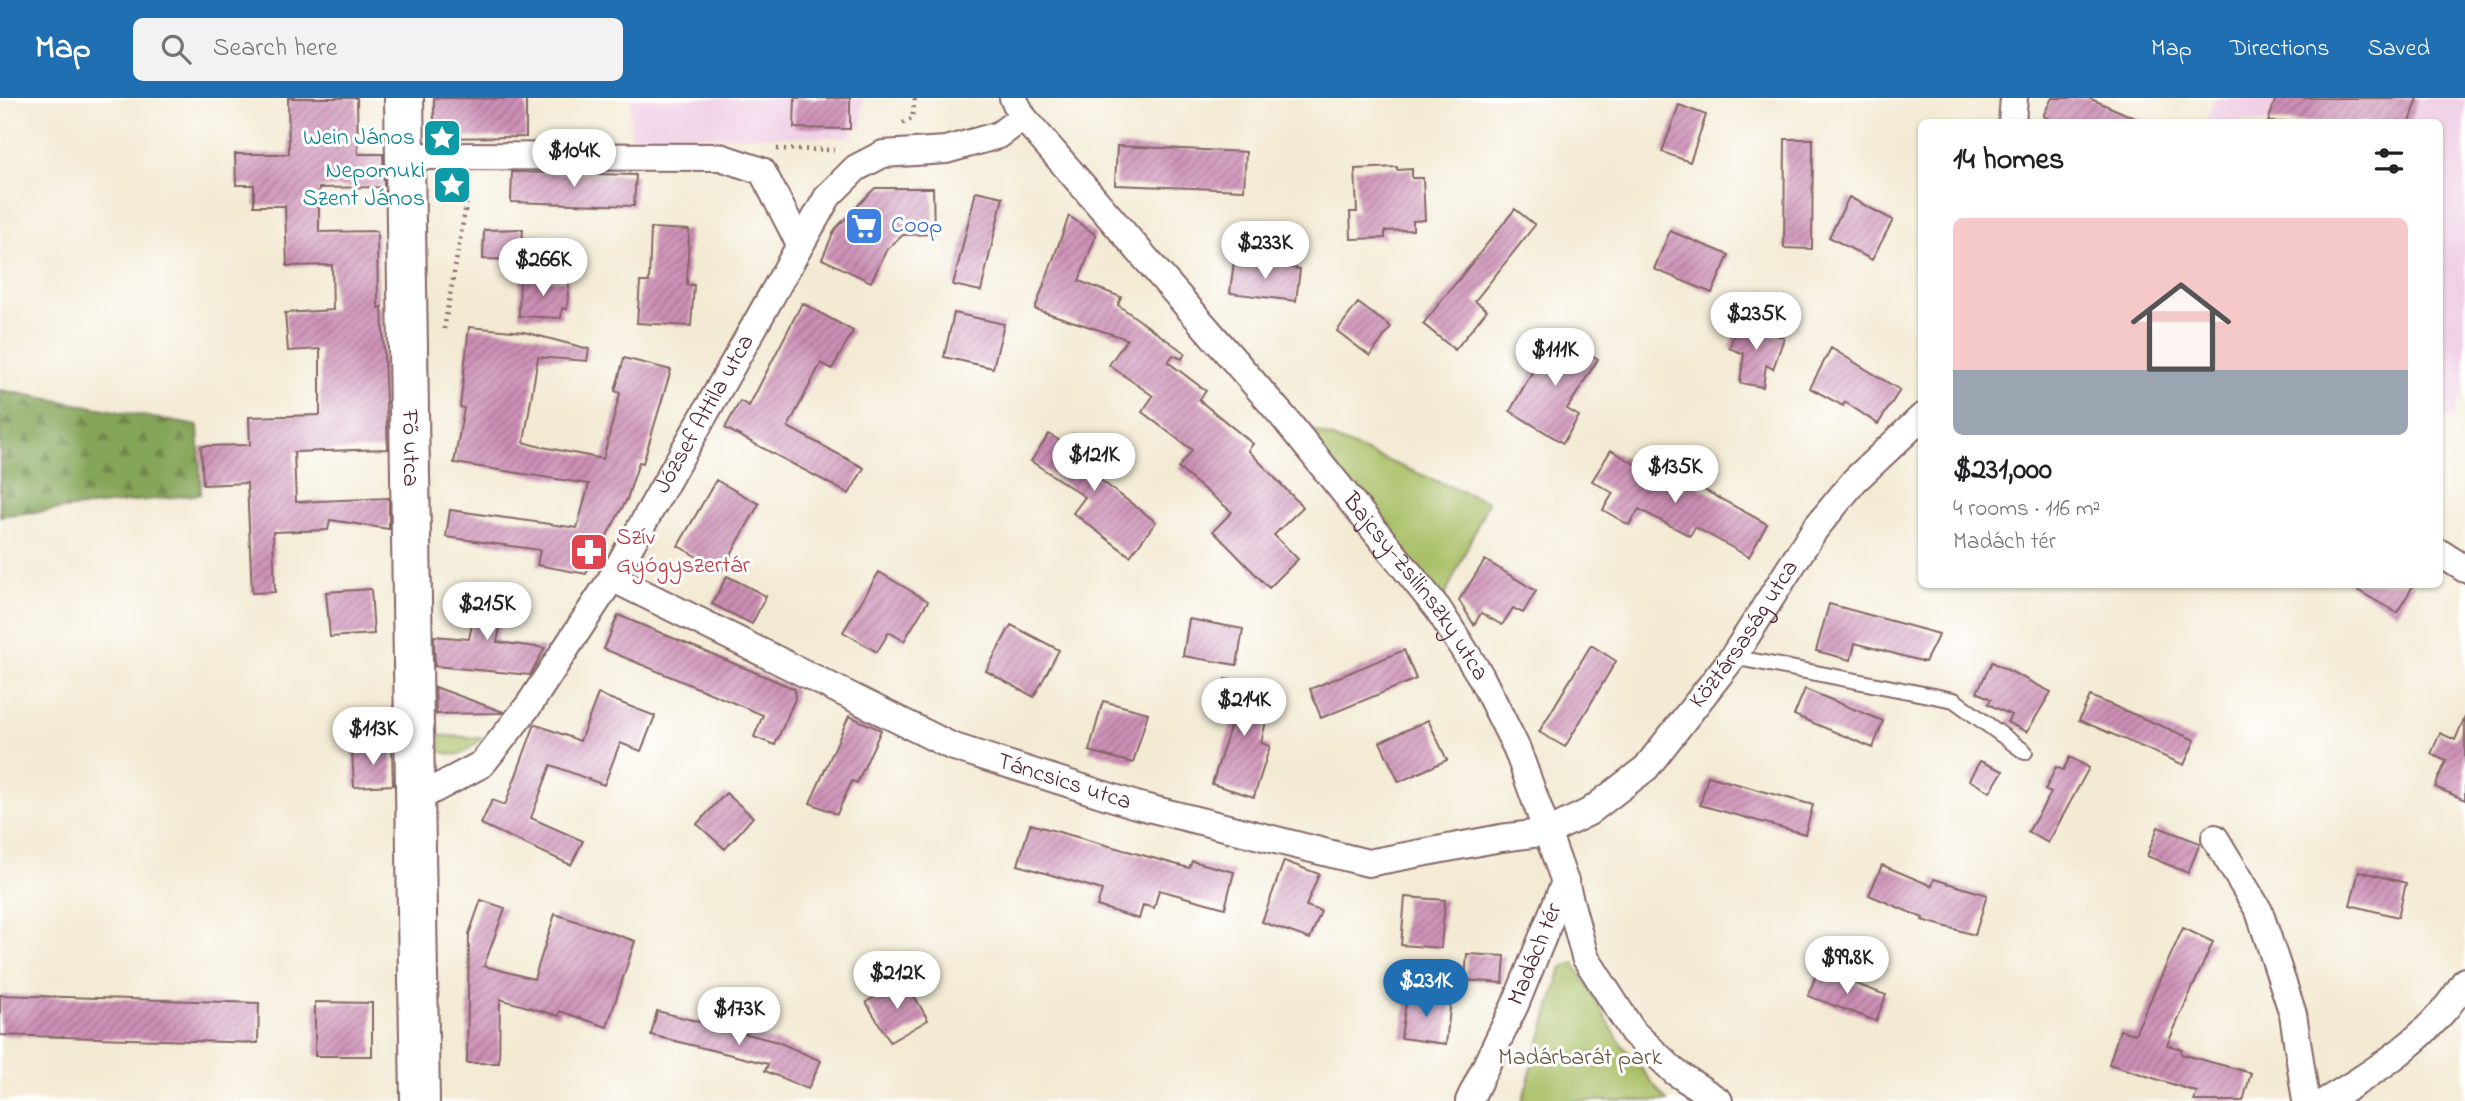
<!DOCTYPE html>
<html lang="en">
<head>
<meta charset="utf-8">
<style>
  :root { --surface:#fff; --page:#f2f2f2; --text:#202124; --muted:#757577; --accent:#1f6fb2 }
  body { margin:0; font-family:"Indie Flower",sans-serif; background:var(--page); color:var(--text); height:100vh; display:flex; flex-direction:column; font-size:26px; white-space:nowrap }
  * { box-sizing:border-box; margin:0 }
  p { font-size:23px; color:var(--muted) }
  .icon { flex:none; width:38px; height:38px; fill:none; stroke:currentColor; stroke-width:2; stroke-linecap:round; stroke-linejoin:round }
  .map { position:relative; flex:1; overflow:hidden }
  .sheet { position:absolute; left:1918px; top:21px; width:525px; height:469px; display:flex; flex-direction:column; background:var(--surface); border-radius:10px; box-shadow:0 2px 5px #0004 }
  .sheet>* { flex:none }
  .price { position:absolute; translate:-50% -60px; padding:0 16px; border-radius:24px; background:#fff; color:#222; font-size:23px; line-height:46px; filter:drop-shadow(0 2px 4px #0008) }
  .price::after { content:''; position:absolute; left:50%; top:42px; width:21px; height:16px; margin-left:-10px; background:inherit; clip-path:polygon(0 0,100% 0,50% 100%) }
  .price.current { background:var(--accent); color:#fff }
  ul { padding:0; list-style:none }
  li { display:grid; align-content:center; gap:14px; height:371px; padding:0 35px }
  li span { display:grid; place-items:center; height:217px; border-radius:10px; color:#555 }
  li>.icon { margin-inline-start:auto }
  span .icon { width:126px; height:126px; fill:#fffc; stroke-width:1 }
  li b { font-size:30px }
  h2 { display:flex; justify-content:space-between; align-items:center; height:84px; padding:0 35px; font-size:30px }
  header { display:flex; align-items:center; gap:42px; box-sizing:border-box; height:98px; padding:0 35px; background:var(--accent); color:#fff }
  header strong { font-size:33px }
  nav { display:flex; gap:38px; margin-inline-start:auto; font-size:24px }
  .search { width:490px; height:63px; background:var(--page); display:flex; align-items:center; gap:18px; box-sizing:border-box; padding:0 24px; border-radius:10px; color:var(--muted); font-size:26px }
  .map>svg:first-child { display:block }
  .built { fill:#f0d0e5 }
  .grass { fill:url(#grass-tufts); stroke:#786e47; stroke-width:2 }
  .forest { fill:url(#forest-firs); stroke:#686242; stroke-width:2 }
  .green { fill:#a7be63; stroke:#786e47; stroke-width:2 }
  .building { fill:url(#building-hatch) }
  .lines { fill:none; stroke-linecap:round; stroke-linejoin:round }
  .service-casing { stroke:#856666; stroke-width:18 }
  .minor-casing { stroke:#856666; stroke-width:30 }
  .secondary-casing { stroke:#856666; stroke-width:42 }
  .path { stroke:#856666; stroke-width:4.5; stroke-dasharray:2 5; stroke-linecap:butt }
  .service { stroke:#fff; stroke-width:14 }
  .minor { stroke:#fff; stroke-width:26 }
  .secondary { stroke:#fff; stroke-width:38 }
  .labels { text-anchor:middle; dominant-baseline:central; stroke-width:6; stroke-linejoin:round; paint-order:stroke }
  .culture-label { font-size:24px; fill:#0d838f; stroke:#fff; text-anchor:end }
  .shop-label { font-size:24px; fill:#366cbe; stroke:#fff; text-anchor:start }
  .street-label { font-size:24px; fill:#4a1f2b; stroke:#fff }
  .health-label { font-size:24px; fill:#be3a42; stroke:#fff; text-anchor:start }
  .park-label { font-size:24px; fill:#6b573f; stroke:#fff }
</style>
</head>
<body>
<header>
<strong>Map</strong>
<div class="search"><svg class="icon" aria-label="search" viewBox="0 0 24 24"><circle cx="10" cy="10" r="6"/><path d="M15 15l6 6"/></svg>Search here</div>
<nav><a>Map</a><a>Directions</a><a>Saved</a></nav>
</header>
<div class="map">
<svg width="2465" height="1003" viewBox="0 0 2465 1003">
  <defs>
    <pattern id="grass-tufts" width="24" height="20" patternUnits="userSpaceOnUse" patternTransform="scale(1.75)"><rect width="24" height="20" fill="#a7be63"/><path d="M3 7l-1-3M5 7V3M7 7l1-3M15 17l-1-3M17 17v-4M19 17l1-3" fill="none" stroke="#8a9a52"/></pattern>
    <pattern id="forest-firs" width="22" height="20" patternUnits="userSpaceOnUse" patternTransform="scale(1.75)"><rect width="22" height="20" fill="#85a559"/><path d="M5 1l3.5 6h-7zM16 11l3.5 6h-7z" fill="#6f864a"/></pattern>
    <pattern id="building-hatch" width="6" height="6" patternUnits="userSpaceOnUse" patternTransform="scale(1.75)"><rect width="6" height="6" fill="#cc8fb5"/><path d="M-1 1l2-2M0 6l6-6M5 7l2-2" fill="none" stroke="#a87493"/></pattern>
  </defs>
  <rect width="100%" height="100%" fill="#fff"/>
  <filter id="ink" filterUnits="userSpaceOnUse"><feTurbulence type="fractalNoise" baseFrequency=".0143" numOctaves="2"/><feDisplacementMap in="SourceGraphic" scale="14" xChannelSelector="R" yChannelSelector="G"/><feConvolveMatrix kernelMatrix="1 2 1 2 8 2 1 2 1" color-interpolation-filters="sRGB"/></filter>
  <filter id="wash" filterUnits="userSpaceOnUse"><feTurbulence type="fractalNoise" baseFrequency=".00686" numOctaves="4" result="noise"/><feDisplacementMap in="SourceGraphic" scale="28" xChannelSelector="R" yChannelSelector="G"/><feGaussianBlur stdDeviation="1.57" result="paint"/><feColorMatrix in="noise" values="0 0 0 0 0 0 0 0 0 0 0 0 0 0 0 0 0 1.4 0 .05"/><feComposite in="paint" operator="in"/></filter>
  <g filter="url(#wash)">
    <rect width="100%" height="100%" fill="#f3ead3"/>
    <path class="built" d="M631,0H863L862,27L847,39L630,38Z
      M2215,0H2465V286L2452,322L2440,318V24H2205Z"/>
    <path class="grass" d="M433,637L482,640C466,655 457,663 437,651Z"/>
    <path class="forest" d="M0,292L198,328L201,396L0,418Z"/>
    <path class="green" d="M1303,328L1488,404L1443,502Z
      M1574,865L1620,944L1667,1003H1522L1562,869Z"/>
    <g id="blocks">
      <path class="building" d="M288,0H357L358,56H383L384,89L319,90V134L377,133L378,210L382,209L388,351L294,354L296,404L389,400V431L330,422L328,432L273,434L275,494L252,495L247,385L203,387L201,348L250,347L249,319L320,317V251L288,253L285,215L333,212L332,167L287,168L285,108H254V87H236L235,56H289Z
        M434,0L526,1V39L434,40Z
        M795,0H850V31L794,30Z
        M2052,0H2089L2144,24H2057L2043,18Z
        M2276,0H2418L2410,24H2268Z
        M1679,7L1706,17L1690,64L1662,54Z
        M1785,41H1813L1812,151L1784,150Z
        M1117,48L1246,54L1244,92L1115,87Z
        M1397,69V72L1412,71V80H1423L1425,122L1413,123V132L1385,133V140L1351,141L1350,114H1357L1355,71Z
        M512,74L636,77L634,108L511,104Z
        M875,90H933L934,136L903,137L887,151L871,184L822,161L835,131Z
        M976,93L1003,99L981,193L953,187Z
        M1849,99L1893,122L1872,162L1829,139Z
        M1515,111L1535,127L1475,203L1487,212L1455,252L1423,226Z
        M1069,118L1096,137L1079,183L1121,199L1118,207L1185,255L1182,261L1173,257L1168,264L1206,293L1199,302L1253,346L1248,352L1303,409L1274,437L1298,461L1269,490L1213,433L1232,414L1178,370L1192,352L1142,314L1153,298L1109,267L1127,241L1035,211Z
        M651,130L689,132L687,187H694L691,228L637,225L640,184H649Z
        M523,131L521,162L483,161L484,132Z
        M1670,133L1729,157L1712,195L1654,171Z
        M1234,163L1300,171L1296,203L1230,195Z
        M520,181L569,183L567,211L562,210L561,220L519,218Z
        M802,205L853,233L832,271L821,265L788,329L864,370L849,396L725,330L740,303L749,308Z
        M1358,205L1391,229L1370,258L1337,233Z
        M954,215L1004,226L993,270L944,259Z
        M1739,224L1784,240L1773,271L1766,267L1763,289L1740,285L1744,256L1729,250Z
        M469,229L524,234L589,251L587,263L538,259L524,344L533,347L603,361L620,295L615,293L624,260L671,272L643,365L639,364L627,401L586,476L537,467L540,452L446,439L450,412L577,430L589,386L454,365L464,310L460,309Z
        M1555,234L1598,261L1567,311L1579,318L1563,345L1510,313Z
        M1831,250L1900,292L1878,326L1845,304L1843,308L1810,290Z
        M1049,336L1068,348L1075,337L1103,356L1090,374L1156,424L1130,458L1073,415L1085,399L1031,363Z
        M1611,352L1682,394L1688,383L1767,426L1749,459L1695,429L1690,438L1639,411L1629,427L1603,412L1613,395L1592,383Z
        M716,382L759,406L722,473L678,448Z
        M1485,462L1536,493L1523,515L1513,510L1502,527L1481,515L1474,527L1459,502Z
        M879,474L928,503L904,543L889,534L877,554L843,534Z
        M727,478L766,498L752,526L712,506Z
        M2347,486H2414L2397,515Z
        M480,488L508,494L497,544L545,550L530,577L435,568L434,538L469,541Z
        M371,491L374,536L330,539L326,494Z
        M1829,506L1939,536L1925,564L1855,545L1851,562L1816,553Z
        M618,517L795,591V601L775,647L754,639L763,617L604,551Z
        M1189,521L1243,531L1237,567L1183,558Z
        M1011,527L1059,552L1034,599L986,573Z
        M1591,547L1616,563L1565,649L1539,634Z
        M1404,552L1416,581L1321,620L1310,591Z
        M1992,564L2051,594L2027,634L2007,624L2011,617L1988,606L1991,601L1977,594Z
        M1225,581L1273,592L1261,645L1270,648L1254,699L1212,686L1235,614L1219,610Z
        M435,589L503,614L502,615L436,616Z
        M1805,591L1883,623L1873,650L1794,617Z
        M598,596L655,618L641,653L620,645L604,687L551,667L531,720L583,743L571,767L481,726L492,702L505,707L535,626L580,643Z
        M2090,598L2195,642L2184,667L2079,622Z
        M1103,603L1148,615L1133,665L1089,653Z
        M849,618L881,632L857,685L852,683L837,716L810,705Z
        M2465,619V702L2435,689L2446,663L2431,656L2440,635L2455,642Z
        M1428,622L1447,662L1399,684L1380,644Z
        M392,650L393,687L354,689L352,652Z
        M2070,659L2089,670L2048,745L2028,734L2051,695L2045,692L2056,669L2063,672Z
        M1980,663L2003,673L1990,694L1969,682Z
        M1708,678L1813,707L1805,736L1700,707Z
        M726,695L753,719L725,751L697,726Z
        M1030,726L1189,770L1192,763L1234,774L1225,810L1159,792L1154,810L1143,807L1139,821L1097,808L1102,792L1018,767Z
        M2158,729L2200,745L2188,775L2147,758Z
        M1284,763L1319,776L1306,808L1321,813L1310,841L1262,824Z
        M1882,767L1932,788L1934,781L1987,797L1975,837L1922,822L1923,820L1869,797Z
        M2359,773L2406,785L2398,819L2350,807Z
        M1405,799L1445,802L1441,850L1401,847Z
        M481,802L505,810L484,868L534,881L555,816L635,843L607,929L560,913L559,918L500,901L499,965H467L469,836Z
        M2183,830L2213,844L2167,947L2182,951L2181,956L2251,975L2243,1003H2194L2197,994L2109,966L2120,932L2135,936Z
        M1467,856L1505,858L1503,885L1465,882Z
        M1818,872L1886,897L1876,923L1808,898Z
        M905,882L928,922L890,944L866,904Z
        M0,897L259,905L258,945L0,937Z
        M1407,897L1451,902L1446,946L1401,940Z
        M315,904L372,905V958H315Z
        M657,913L778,944L821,963L808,991L765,973L768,966L651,937Z"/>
    </g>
  </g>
  <g filter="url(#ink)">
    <use href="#blocks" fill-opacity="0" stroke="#856666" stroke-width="2"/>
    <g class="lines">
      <defs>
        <path id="service" d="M1733,559L1954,602L2025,654"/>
        <g id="minor">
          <path id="s1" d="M1013,0L1023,19L1285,321L1438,511L1480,577L1517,651L1565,784L1585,859L1633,934L1675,974L1719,1003"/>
          <path d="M2012,24L2014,0"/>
          <path d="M405,58L720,59L762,73L799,144"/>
          <path d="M2440,455L2465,471"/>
          <path id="s2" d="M612,480L951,648L1136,707L1368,765L1501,740L1548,734L1589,714L1646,670L1733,559L1815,431L1855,382L1922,319"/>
          <path id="s3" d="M416,701L482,666L529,607L612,480L828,98L856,70L883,56L946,52L999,37L1023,19"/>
          <path d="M2215,740L2259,813L2293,916L2306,1003"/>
          <path id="s4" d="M1469,1003L1515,907L1565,784"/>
          <path d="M2326,1003C2378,972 2434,936 2465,883"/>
        </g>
        <g id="secondary">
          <path id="s5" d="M404,0L420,1003"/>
        </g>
      </defs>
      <use href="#service" class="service-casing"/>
      <use href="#minor" class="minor-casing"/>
      <use href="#secondary" class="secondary-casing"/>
      <path class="path" d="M903,25L912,21L915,0
        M777,51L834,52
        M444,231L470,85"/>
      <use href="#service" class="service"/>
      <use href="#minor" class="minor"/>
      <use href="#secondary" class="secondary"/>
    </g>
  </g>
  <defs>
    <symbol id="sight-square" viewBox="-11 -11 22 22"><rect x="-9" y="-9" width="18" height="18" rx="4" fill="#0f9aa8" stroke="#fff"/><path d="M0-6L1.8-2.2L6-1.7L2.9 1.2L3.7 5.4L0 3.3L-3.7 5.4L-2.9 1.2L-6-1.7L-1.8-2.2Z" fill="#fff"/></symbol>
    <symbol id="supermarket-square" viewBox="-11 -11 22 22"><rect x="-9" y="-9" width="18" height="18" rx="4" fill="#3f7fe0" stroke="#fff"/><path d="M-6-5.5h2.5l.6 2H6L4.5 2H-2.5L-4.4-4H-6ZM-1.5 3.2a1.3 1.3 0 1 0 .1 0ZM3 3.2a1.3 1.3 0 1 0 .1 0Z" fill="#fff"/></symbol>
    <symbol id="pharmacy-square" viewBox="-11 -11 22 22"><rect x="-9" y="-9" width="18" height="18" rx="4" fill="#e0444e" stroke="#fff"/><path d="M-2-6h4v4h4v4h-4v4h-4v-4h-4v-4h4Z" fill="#fff"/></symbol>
  </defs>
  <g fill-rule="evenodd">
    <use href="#sight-square" x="420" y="18" width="44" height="44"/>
    <use href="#sight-square" x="430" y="65" width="44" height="44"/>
    <use href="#supermarket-square" x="842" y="106" width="44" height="44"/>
    <use href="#pharmacy-square" x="567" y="432" width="44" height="44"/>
  </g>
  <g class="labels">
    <g class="culture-label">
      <text x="415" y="40">Wein János</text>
      <text x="425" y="73">Nepomuki<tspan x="425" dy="28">Szent János</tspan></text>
    </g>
    <g class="shop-label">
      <text x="891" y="128">Coop</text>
    </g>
    <g class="street-label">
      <text stroke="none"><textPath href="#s3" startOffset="490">József Attila utca</textPath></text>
      <text stroke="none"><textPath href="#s5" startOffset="350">Fő utca</textPath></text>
      <text stroke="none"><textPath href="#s1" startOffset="634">Bajcsy-Zsilinszky utca</textPath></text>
      <text stroke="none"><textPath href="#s2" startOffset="1278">Köztársaság utca</textPath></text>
      <text stroke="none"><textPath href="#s2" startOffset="497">Táncsics utca</textPath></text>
      <text stroke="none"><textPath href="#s4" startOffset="161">Madách tér</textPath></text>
    </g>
    <g class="health-label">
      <text x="616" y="440">Szív<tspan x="616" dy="28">Gyógyszertár</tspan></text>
    </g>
    <g class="park-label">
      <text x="1580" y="960">Madárbarát park</text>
    </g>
  </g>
</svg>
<b class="price" style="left:574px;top:91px">$104K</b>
<b class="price" style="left:1265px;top:183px">$233K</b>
<b class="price" style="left:543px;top:200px">$266K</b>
<b class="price" style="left:1756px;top:254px">$235K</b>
<b class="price" style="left:1555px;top:290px">$111K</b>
<b class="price" style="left:1094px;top:395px">$121K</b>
<b class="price" style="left:1675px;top:407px">$135K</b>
<b class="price" style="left:487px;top:544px">$215K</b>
<b class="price" style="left:1244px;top:640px">$214K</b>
<b class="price" style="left:373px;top:669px">$113K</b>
<b class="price" style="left:1847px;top:898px">$99.8K</b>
<b class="price" style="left:897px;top:913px">$212K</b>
<b class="price current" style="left:1426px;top:921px">$231K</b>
<b class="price" style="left:739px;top:949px">$173K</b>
<section class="sheet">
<h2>14 homes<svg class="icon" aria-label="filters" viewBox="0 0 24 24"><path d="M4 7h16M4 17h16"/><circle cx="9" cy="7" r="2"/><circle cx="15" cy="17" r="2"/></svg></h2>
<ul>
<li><span style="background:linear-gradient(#f6c9c9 70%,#9aa5b1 0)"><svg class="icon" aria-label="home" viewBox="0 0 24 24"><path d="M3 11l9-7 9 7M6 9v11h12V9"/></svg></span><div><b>$231,000</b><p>4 rooms · 116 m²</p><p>Madách tér</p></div></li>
</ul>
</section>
</div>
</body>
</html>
